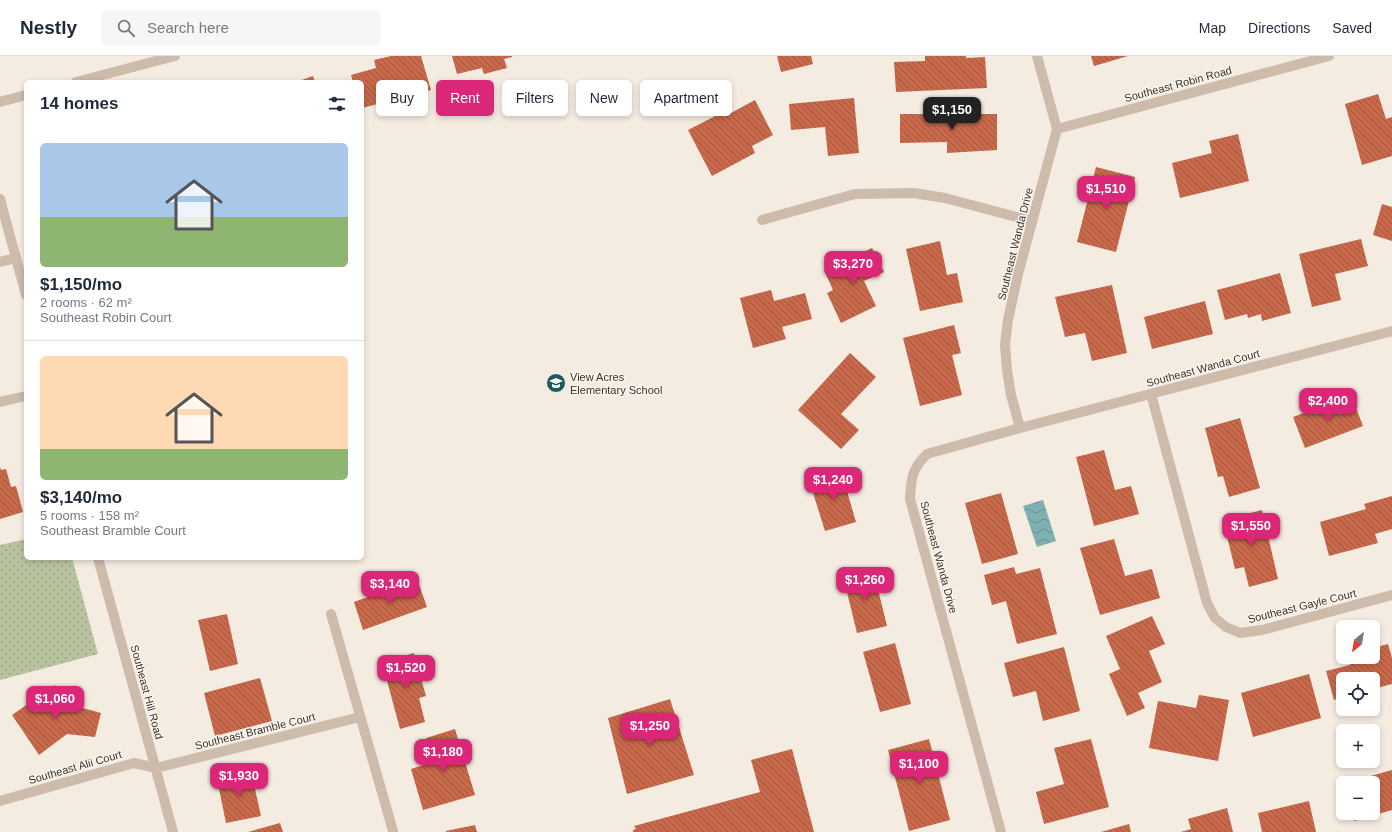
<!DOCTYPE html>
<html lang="en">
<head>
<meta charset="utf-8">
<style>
  :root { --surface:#fff; --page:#f6f6f7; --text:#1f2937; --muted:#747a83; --line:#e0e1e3; --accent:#db2777 }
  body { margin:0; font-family:Arial,sans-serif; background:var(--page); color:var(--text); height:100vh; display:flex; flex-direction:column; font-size:15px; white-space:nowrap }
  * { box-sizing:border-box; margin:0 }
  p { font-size:13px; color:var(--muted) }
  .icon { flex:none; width:22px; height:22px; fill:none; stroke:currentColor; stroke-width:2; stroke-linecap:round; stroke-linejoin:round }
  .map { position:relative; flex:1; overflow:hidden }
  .sheet { position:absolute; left:24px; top:24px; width:340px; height:480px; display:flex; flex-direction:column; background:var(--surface); border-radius:6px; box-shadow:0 2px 6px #0003 }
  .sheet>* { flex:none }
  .banner { position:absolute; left:376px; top:24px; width:380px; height:36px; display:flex; gap:8px }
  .needle { width:26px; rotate:210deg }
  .tools { position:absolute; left:1336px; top:564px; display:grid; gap:8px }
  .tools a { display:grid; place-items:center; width:44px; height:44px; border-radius:6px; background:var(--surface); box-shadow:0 2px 6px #0003; font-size:20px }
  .price { position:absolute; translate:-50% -34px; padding:0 9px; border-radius:8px; background:var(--accent); color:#fff; font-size:13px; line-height:26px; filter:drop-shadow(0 1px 2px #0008) }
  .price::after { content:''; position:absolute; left:50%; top:24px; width:12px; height:9px; margin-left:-6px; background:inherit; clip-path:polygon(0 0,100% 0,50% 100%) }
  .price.current { background:#222; color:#fff }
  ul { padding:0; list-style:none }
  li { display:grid; align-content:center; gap:8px; height:212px; padding:0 16px }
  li+li { border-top:1px solid var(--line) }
  li span { display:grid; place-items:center; height:124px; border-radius:6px; color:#555 }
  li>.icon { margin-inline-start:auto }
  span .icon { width:72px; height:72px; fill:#fffc; stroke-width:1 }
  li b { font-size:17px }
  h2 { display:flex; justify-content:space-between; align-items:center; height:48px; padding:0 16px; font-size:17px }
  .pill { padding:0 14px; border-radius:6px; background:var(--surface); box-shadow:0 2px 6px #0003; font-size:14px; line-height:36px }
  .pill.current { background:var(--accent); color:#fff }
  header { display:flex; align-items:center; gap:24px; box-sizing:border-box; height:56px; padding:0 20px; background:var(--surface); border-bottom:1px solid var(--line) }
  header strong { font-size:19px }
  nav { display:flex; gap:22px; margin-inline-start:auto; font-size:14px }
  .search { width:280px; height:36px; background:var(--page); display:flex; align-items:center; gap:10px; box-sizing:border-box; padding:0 14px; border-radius:6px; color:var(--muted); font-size:15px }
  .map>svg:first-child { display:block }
  .grass { fill:url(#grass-dots) }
  .water { fill:url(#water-waves) }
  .building { fill:url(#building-back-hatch) }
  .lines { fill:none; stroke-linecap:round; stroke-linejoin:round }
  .minor { stroke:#cdbbac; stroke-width:10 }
  .labels { text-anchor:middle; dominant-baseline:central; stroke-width:3; stroke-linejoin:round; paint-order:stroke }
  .street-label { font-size:11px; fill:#3b302b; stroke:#fbf5ee }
  .poi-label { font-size:11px; fill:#3b302b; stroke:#fbf5ee; text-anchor:start }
</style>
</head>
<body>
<header>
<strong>Nestly</strong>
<div class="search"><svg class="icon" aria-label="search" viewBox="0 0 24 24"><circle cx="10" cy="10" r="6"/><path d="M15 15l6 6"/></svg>Search here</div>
<nav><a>Map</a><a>Directions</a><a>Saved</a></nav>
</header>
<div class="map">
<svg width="1392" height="776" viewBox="0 0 1392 776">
  <defs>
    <pattern id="grass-dots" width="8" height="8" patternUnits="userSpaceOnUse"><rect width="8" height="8" fill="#b8c4a0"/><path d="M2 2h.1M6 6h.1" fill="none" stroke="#97a083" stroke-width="1.8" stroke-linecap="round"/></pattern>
    <pattern id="water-waves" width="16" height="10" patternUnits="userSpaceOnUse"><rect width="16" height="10" fill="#7fb0b2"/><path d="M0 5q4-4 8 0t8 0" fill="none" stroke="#699091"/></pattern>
    <pattern id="building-back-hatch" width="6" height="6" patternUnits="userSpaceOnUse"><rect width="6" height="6" fill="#c8694b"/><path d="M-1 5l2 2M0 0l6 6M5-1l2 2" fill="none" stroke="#a4573f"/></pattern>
  </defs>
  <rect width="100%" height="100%" fill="#f4ebe1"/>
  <path class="grass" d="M26,483V502H72L98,598L0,624V489Z"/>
  <path class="water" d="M1043,444L1056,485L1037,491L1023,450Z"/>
  <path class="building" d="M391,0H421L431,34L362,52V26H353L351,19L376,12L374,4Z
    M452,0H512V1L504,3L507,12L484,18L482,12L457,18Z
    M777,0H811L813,8L781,16Z
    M925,0H966V2L985,1L987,32L896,36L894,6L925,5Z
    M1091,0H1128L1094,10Z
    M313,20L315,26H296Z
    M1378,38L1386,63L1392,61V100L1362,109L1345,48Z
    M854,42L859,97L828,100L825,71L791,74L789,48Z
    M755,44L773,79L752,90L755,97L712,120L688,74L727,54L729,58Z
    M900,58H997V94L947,97V86L900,87Z
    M1238,78L1249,125L1180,142L1172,107L1212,97L1209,85Z
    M1096,111L1135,121L1116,196L1077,186Z
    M1382,148L1392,151V185L1373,179Z
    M1361,183L1368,210L1335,218L1341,244L1312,251L1299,198Z
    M940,185L947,219L957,217L963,246L920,255L906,193Z
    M872,192L884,216L864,225L876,250L841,267L827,237L833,234L824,214Z
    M1280,217L1291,257L1262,265L1261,258L1248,262L1247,258L1225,264L1217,234Z
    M1112,229L1127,297L1092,305L1085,277L1065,281L1055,241Z
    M771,234L774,245L805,237L812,263L782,271L786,283L753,292L740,242Z
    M1205,245L1213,278L1152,293L1144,261Z
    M954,269L961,297L952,299L962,339L920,350L903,282Z
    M850,297L876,321L841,358L859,374L841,393L798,354Z
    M1351,339L1363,370L1305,392L1293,361Z
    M1240,362L1260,432L1229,441L1223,420L1218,421L1205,372Z
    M1104,394L1115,434L1131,430L1139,458L1094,470L1076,401Z
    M0,411L1,414L6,413L11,431L16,430L23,456L0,463Z
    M841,415L856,466L825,475L809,424Z
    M1001,437L1018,498L982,508L965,447Z
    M1392,440V473L1375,478L1378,487L1329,500L1320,466L1366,453L1364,448Z
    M1262,454L1278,523L1249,531L1244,511L1235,513L1223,464Z
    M1114,483L1125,520L1152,513L1160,542L1100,559L1080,492Z
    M1014,511L1016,518L1040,512L1057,578L1017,588L1006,545L992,549L984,519Z
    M873,513L887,570L857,577L843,520Z
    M417,523L427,551L363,574L354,546Z
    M227,558L238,608L210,615L198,564Z
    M1152,560L1165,588L1149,595L1162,626L1138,637L1145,652L1127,660L1109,618L1120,613L1106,580Z
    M895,587L911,648L880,656L863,596Z
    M1388,588L1392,602V628L1373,633V623H1343V641L1334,644L1326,615L1350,609L1349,605L1373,601V592Z
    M1064,591L1080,655L1043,665L1036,635L1013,641L1004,607Z
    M414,597L426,640L419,642L425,666L400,673L382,606Z
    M1309,618L1321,662L1253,681L1241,637Z
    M260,622L272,665L215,680L204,637Z
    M55,629L68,648L101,657L95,681L67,678L39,699L12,659Z
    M1199,639L1229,644L1218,705L1149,692L1158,645L1196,652Z
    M670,643L694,719L627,738L608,662Z
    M455,673L475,739L423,754L411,713L433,706L426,682Z
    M929,683L950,764L909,775L888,694Z
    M1091,683L1109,751L1044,768L1036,736L1064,728L1054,692Z
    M792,693L814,776H633V774L636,773L634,770L760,736L751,704Z
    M1392,714V754L1354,765L1352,757H1373V727H1346Z
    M251,715L261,760L226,767L217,723Z
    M1309,745L1316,776H1262L1258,757Z
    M1227,752L1233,776H1181L1191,773L1188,763Z
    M280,767L283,776H248Z
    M1129,768L1131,776H1101Z
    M475,769L477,776H446V775Z"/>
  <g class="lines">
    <path class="minor" d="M76,26L175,0
      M0,46L26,39
      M1057,73L1329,0
      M0,143L26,239
      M762,164L855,138L914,137L945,142L1032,165
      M0,206L16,202
      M1151,338L1207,547L1215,562L1226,571L1240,577L1262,574L1392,539
      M0,346L26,340
      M1020,372L1392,275
      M98,502L173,776
      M331,558L393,775
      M0,745L134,707L156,712L360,661
      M1001,776L910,443C911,422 912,413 927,398L1020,372L1011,339L1007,314L1005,288L1008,264L1018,218L1057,73L1037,0"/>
  </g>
  <defs>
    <symbol id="school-disc" viewBox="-11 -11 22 22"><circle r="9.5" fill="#1f5a5e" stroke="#fbf5ee"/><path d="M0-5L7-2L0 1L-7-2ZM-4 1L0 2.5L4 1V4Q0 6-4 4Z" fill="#fff"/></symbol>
  </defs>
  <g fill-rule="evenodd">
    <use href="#school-disc" x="545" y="316" width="22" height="22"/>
  </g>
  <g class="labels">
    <g class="street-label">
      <text transform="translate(1178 28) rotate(-15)">Southeast Robin Road</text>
      <text transform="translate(1015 188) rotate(-76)">Southeast Wanda Drive</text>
      <text transform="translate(1203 312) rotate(-15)">Southeast Wanda Court</text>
      <text transform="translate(939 501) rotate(75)">Southeast Wanda Drive</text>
      <text transform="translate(1302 550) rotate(-14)">Southeast Gayle Court</text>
      <text transform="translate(147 636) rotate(75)">Southeast Hill Road</text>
      <text transform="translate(255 675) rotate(-14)">Southeast Bramble Court</text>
      <text transform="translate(75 711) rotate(-16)">Southeast Alii Court</text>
    </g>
    <g class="poi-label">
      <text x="570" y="321">View Acres<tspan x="570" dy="13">Elementary School</tspan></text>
    </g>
  </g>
</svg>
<div class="tools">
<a><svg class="needle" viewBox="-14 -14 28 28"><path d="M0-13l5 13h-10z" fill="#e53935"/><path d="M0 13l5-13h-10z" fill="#747a83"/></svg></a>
<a><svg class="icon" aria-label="locate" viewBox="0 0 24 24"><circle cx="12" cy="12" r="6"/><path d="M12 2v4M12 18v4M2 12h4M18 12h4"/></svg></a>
<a>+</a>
<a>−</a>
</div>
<b class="price current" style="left:952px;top:75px">$1,150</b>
<b class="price" style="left:1106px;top:154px">$1,510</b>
<b class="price" style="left:853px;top:229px">$3,270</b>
<b class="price" style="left:1328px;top:366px">$2,400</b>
<b class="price" style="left:833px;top:445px">$1,240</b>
<b class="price" style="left:1251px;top:491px">$1,550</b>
<b class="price" style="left:865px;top:545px">$1,260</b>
<b class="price" style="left:390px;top:549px">$3,140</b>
<b class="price" style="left:406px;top:633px">$1,520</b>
<b class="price" style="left:55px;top:664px">$1,060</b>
<b class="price" style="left:650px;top:691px">$1,250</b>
<b class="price" style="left:443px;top:717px">$1,180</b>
<b class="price" style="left:919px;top:729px">$1,100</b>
<b class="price" style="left:239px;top:741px">$1,930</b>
<div class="banner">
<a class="pill">Buy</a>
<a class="pill current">Rent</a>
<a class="pill">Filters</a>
<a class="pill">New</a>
<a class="pill">Apartment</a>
</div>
<section class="sheet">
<h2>14 homes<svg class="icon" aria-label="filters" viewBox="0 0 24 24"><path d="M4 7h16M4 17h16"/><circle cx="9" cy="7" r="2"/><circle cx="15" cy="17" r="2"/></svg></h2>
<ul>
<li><span style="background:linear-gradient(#a9c7e8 60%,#8fb573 0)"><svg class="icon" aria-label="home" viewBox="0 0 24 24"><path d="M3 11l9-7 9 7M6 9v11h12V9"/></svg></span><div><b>$1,150/mo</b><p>2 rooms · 62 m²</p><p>Southeast Robin Court</p></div></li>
<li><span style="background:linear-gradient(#ffd9b3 75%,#8fb573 0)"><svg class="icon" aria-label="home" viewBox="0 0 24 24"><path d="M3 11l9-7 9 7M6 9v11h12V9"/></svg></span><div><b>$3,140/mo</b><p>5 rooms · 158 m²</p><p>Southeast Bramble Court</p></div></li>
</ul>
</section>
</div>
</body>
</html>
